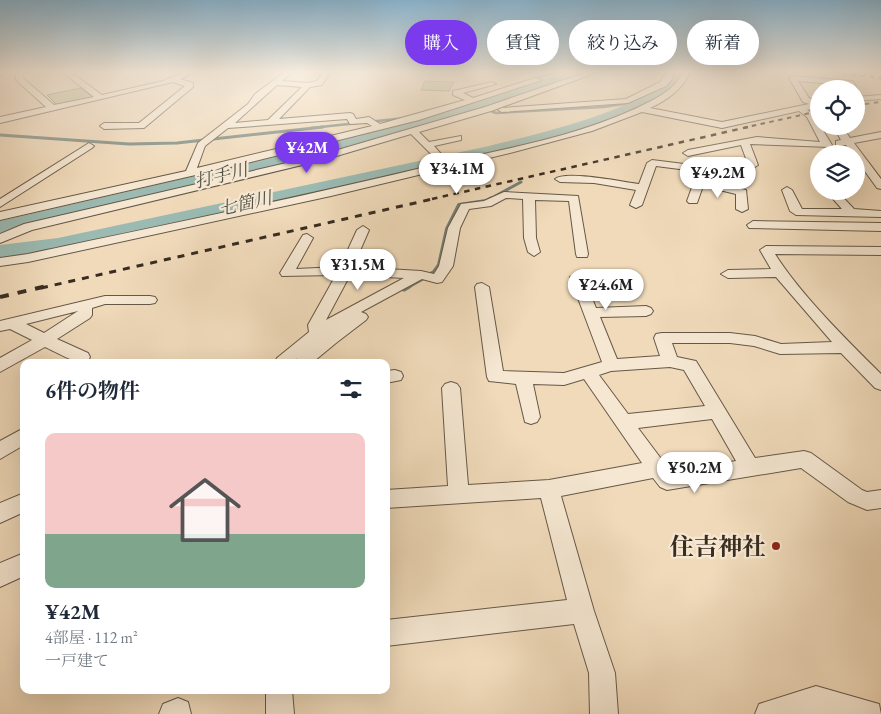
<!DOCTYPE html>
<html lang="ja">
<head>
<meta charset="utf-8">
<style>
  :root { --surface:#fff; --page:#f2f2f3; --text:#1f2937; --muted:#747a83; --line:#e0e1e3; --accent:#7c3aed }
  body { margin:0; font-family:"EB Garamond","Noto Serif JP",serif; background:var(--page); color:var(--text); height:100vh; display:flex; flex-direction:column; font-size:19px; white-space:nowrap }
  * { box-sizing:border-box; margin:0 }
  p { font-size:16px; color:var(--muted) }
  .icon { flex:none; width:28px; height:28px; fill:none; stroke:currentColor; stroke-width:2; stroke-linecap:round; stroke-linejoin:round }
  .map { position:relative; flex:1; overflow:hidden }
  .sheet { position:absolute; left:20px; top:359px; width:370px; height:335px; display:flex; flex-direction:column; background:var(--surface); border-radius:10px; box-shadow:0 5px 20px #0002 }
  .sheet>* { flex:none }
  .guide { position:absolute; left:405px; top:20px; width:400px; height:45px; display:flex; gap:10px }
  .fabs { position:absolute; left:810px; top:80px; display:grid; gap:10px }
  .fabs a { display:grid; place-items:center; width:55px; height:55px; border-radius:50%; background:var(--surface); box-shadow:0 5px 20px #0002; font-size:25px }
  .price { position:absolute; translate:-50% -42px; padding:0 11px; border-radius:18px; background:#fff; color:#222; font-size:16px; line-height:32px; filter:drop-shadow(0 1px 2px #0008) }
  .price::after { content:''; position:absolute; left:50%; top:30px; width:15px; height:11px; margin-left:-8px; background:inherit; clip-path:polygon(0 0,100% 0,50% 100%) }
  .price.on { background:var(--accent); color:#fff }
  ul { padding:0; list-style:none }
  li { display:grid; align-content:center; gap:10px; height:265px; padding:0 25px }
  li+li { border-top:1px solid var(--line) }
  li span { display:grid; place-items:center; height:155px; border-radius:10px; color:#555 }
  li>.icon { margin-inline-start:auto }
  span .icon { width:90px; height:90px; fill:#fffc; stroke-width:1 }
  li b { font-size:21px }
  h2 { display:flex; justify-content:space-between; align-items:center; height:60px; padding:0 25px; font-size:21px }
  .pill { padding:0 18px; border-radius:22px; background:var(--surface); box-shadow:0 5px 20px #0002; font-size:18px; line-height:45px }
  .pill.on { background:var(--accent); color:#fff }
  .map>svg:first-child { display:block }
  .green { fill:#b6c092; stroke:#77765a }
  .lines { fill:none; stroke-linecap:round; stroke-linejoin:round }
  .stream-far3 { stroke:#738178; stroke-width:2.5 }
  .stream-far2 { stroke:#738178; stroke-width:3 }
  .stream-far1 { stroke:#738178; stroke-width:4 }
  .stream { stroke:#738178; stroke-width:5 }
  .river { fill:#9abab2; fill-rule:evenodd }
  .street-casing { stroke:#665847; stroke-width:2 }
  .primary-casing { stroke:#382c21; stroke-width:2 }
  .street { fill:#f5e7d2; fill-rule:evenodd }
  .primary { fill:#f0daba; fill-rule:evenodd }
  .rail-far3 { stroke:#382c21; stroke-width:2; stroke-dasharray:4.5 4.5; stroke-linecap:butt }
  .rail-far2 { stroke:#382c21; stroke-width:2.5; stroke-dasharray:5.5 5.5; stroke-linecap:butt }
  .rail-far1 { stroke:#382c21; stroke-width:3; stroke-dasharray:7 7; stroke-linecap:butt }
  .rail { stroke:#382c21; stroke-width:4; stroke-dasharray:9 9; stroke-linecap:butt }
  .poi-dot { fill:#8f2418; stroke:#f5e7d2; stroke-width:2 }
  .labels { text-anchor:middle; dominant-baseline:central; stroke-width:4.5; stroke-linejoin:round; paint-order:stroke }
  .far-water-label { font-size:18px; font-style:italic; fill:#505045; stroke:#f5e7d2 }
  .near-poi-label { font-size:24px; font-weight:bold; fill:#382c21; stroke:#f5e7d2; text-anchor:end }
</style>
</head>
<body>
<div class="map">
<svg width="881" height="714" viewBox="0 0 881 714">
  <rect width="100%" height="100%" fill="#f0daba"/>
  <filter id="stains"><feTurbulence type="fractalNoise" baseFrequency=".004" numOctaves="4"/><feColorMatrix values="0 0 0 0 .2 0 0 0 0 .09 0 0 0 0 .02 0 0 0 .5 -.17"/></filter>
  <radialGradient id="worn" r=".72"><stop offset=".6" stop-color="#630" stop-opacity="0"/><stop offset="1" stop-color="#630" stop-opacity=".3"/></radialGradient>
  <path class="green" d="M425,81L454,82L449,91L421,90Z
    M81,88L94,98L57,105L47,95Z"/>
  <g class="lines">
    <path class="stream-far3" d="M530,80L558,71
      M480,107L496,113L603,107L643,101
      M311,128L405,118"/>
    <path class="stream-far2" d="M0,135L129,144L177,143L323,127
      M490,199L521,182"/>
    <path class="stream-far1" d="M406,288L434,272L439,265L447,229L459,205L486,201L492,198"/>
    <path class="stream" d="M404,289L409,286"/>
    <path class="river" d="M570,71H590L588,74C396,141 198,187 0,233V221C192,177 384,134 570,71Z
      M673,71H685C664,117 536,145 489,156L58,252L0,259V245L58,238L489,146C529,136 654,108 673,71Z"/>
    <defs>
      <path id="street" d="M16,71H23V78L54,105L94,97L61,71H69L102,95L163,81L187,71H197L180,79L193,83V87L144,128L104,129L100,126L104,123H139L185,86L173,82L0,123V117L46,107L16,80Z
        M286,71H294L282,81L308,83L317,81L324,71H331L322,85L310,87L279,119L350,113L353,114L356,119L369,117L380,124L465,100L453,95V91L492,82L496,84L463,93L473,98L535,78L542,80L419,120L239,165L0,220V212L186,171L198,143L248,104L255,94ZM277,85L302,87L268,120L235,123ZM347,119L350,124L367,123L372,126L197,168L205,146L228,128Z
        M590,71H601L491,111L419,132L429,142L461,136V140L434,146L441,154L439,156H433L411,134L323,160L32,230L0,243V234L24,224L317,156L485,107Z
        M667,71H674L672,79L666,86L628,103L502,112L498,110L502,108L626,99L660,82Z
        M684,71H691C682,90 667,100 650,108L722,122L809,104L803,102L789,78L793,76L850,81H853L857,89H849L847,85L798,81L809,98L819,102V107L807,110L813,114L832,145L830,147L750,144L758,165L747,172H705L704,180L746,190L748,209L742,212L736,209V194L703,186L697,203H689L687,201L694,182L695,171L656,166L642,205L636,208L630,205L636,190L594,183L560,182L555,179C565,170 623,182 639,184L647,163L652,160L700,166H745L748,164L741,145L688,156L683,153L688,150L757,137L820,142L807,117L799,111L722,128L642,112L592,131L510,153L331,196L28,262L0,266V258L28,254C165,225 302,197 438,164C509,148 586,135 651,101C665,94 677,85 684,71Z
        M881,95V99L856,101V97Z
        M833,126H842L850,138L881,132V138L854,143L881,179V189L877,188L856,159V154H852L846,145H836V141L841,140Z
        M89,143L94,146L92,148L0,207V199Z
        M787,187L792,190L802,209H842L826,191H837L854,209L881,211V217L796,215L790,211L782,190Z
        M504,192L578,196L588,254L587,257H577L576,254L569,201L535,200L536,238L540,252L534,256L528,252L524,238L523,199L506,198L491,206L469,209L460,228L453,266L442,282L437,283L422,279L361,312L366,314L368,317L366,320L336,343L313,362H295L297,358L293,362H275L277,358L309,332L308,325L336,275L282,276L280,273L303,235L307,234L313,238L296,269L340,267L357,230L363,226L369,230L353,267L421,271L434,274L439,266L448,228L461,204L484,201ZM350,275L404,278L326,320Z
        M753,221L881,223V231L749,228L747,225Z
        M766,246L881,247V255L775,254C801,295 846,339 881,374V390L875,388L841,353L780,354L754,346L730,343H672L677,357L696,361L755,458L804,451L811,453L862,490L867,492L881,490V508L867,510L848,502L801,468L667,490L660,487L653,478L561,496L594,611L615,673L618,714H590L589,673L574,624L386,646V620L567,600L541,498L386,508V490L448,486L442,388L445,384L451,382L457,384L460,388L468,485L549,480L642,463L584,379L564,385L533,384L540,417L537,422L531,424L525,422L516,384L489,381L487,377L475,287L477,284L482,283L489,287L503,371L564,373L602,362L570,277L577,273L634,272L636,275L629,279L585,281L596,308L646,306L651,308L653,311L651,314L646,316L600,317L617,359L660,356L654,338L656,334L662,333H730L755,336L781,344L832,342L776,277L728,278L721,274L728,270L771,269L760,250ZM670,367L684,370L705,406L628,414L599,375L611,371ZM712,419L736,461L671,472L638,428Z
        M105,296H150L155,297L157,300L155,303L150,304H105L92,308V315L90,318L57,339L88,353L90,357L88,361C75,365 57,352 45,347L0,372V358L32,340L10,329L0,331V321ZM78,311L44,333L26,324Z
        M395,370L401,372L403,376L401,380L386,383V371Z
        M24,428V445L0,459V441Z
        M24,493V512L0,523V503Z
        M24,553V576L0,587V563Z
        M816,686L879,704L881,714H755L759,704Z
        M266,690H292L294,714H266Z
        M178,698L188,702L191,714H159L163,704Z"/>
      <path id="primary" d="M0,71H8L0,75Z"/>
    </defs>
    <use href="#street" class="street-casing"/>
    <use href="#primary" class="primary-casing"/>
    <use href="#street" class="street"/>
    <use href="#primary" class="primary"/>
    <path class="rail-far3" d="M825,71L881,78
      M856,105L881,102
      M743,128L819,111"/>
    <path class="rail-far2" d="M432,199L748,127"/>
    <path class="rail-far1" d="M41,288L437,198"/>
    <path class="rail" d="M0,297L47,286"/>
  </g>
  <linearGradient id="sky" x2="0" y2="1"><stop stop-color="#89b6d2"/><stop offset="0.42" stop-color="#f8eee0"/><stop offset="1" stop-color="#f8eee0" stop-opacity="0"/></linearGradient>
  <rect width="881" height="171" fill="url(#sky)"/>
  <circle class="poi-dot" cx="776" cy="546" r="5"/>
  <g class="labels">
    <g class="far-water-label">
      <text transform="translate(221 175) rotate(-14)">打手川</text>
      <text transform="translate(245 203) rotate(-13)">七箇川</text>
    </g>
    <g class="near-poi-label">
      <text x="766" y="546">住吉神社</text>
    </g>
  </g>
  <rect width="100%" height="100%" filter="url(#stains)"/>
  <rect width="100%" height="100%" fill="url(#worn)"/>
</svg>
<div class="fabs">
<a><svg class="icon" aria-label="locate" viewBox="0 0 24 24"><circle cx="12" cy="12" r="6"/><path d="M12 2v4M12 18v4M2 12h4M18 12h4"/></svg></a>
<a><svg class="icon" aria-label="layers" viewBox="0 0 24 24"><path d="M12 4l9 5-9 5-9-5zM3 14l9 5 9-5"/></svg></a>
</div>
<b class="price on" style="left:307px;top:174px">¥42M</b>
<b class="price" style="left:457px;top:195px">¥34.1M</b>
<b class="price" style="left:718px;top:199px">¥49.2M</b>
<b class="price" style="left:358px;top:291px">¥31.5M</b>
<b class="price" style="left:606px;top:311px">¥24.6M</b>
<b class="price" style="left:695px;top:494px">¥50.2M</b>
<div class="guide">
<a class="pill on">購入</a>
<a class="pill">賃貸</a>
<a class="pill">絞り込み</a>
<a class="pill">新着</a>
</div>
<section class="sheet">
<h2>6件の物件<svg class="icon" aria-label="filters" viewBox="0 0 24 24"><path d="M4 7h16M4 17h16"/><circle cx="9" cy="7" r="2"/><circle cx="15" cy="17" r="2"/></svg></h2>
<ul>
<li><span style="background:linear-gradient(#f6c9c9 65%,#7fa58c 0)"><svg class="icon" aria-label="home" viewBox="0 0 24 24"><path d="M3 11l9-7 9 7M6 9v11h12V9"/></svg></span><div><b>¥42M</b><p>4部屋 · 112 m²</p><p>一戸建て</p></div></li>
</ul>
</section>
</div>
</body>
</html>
